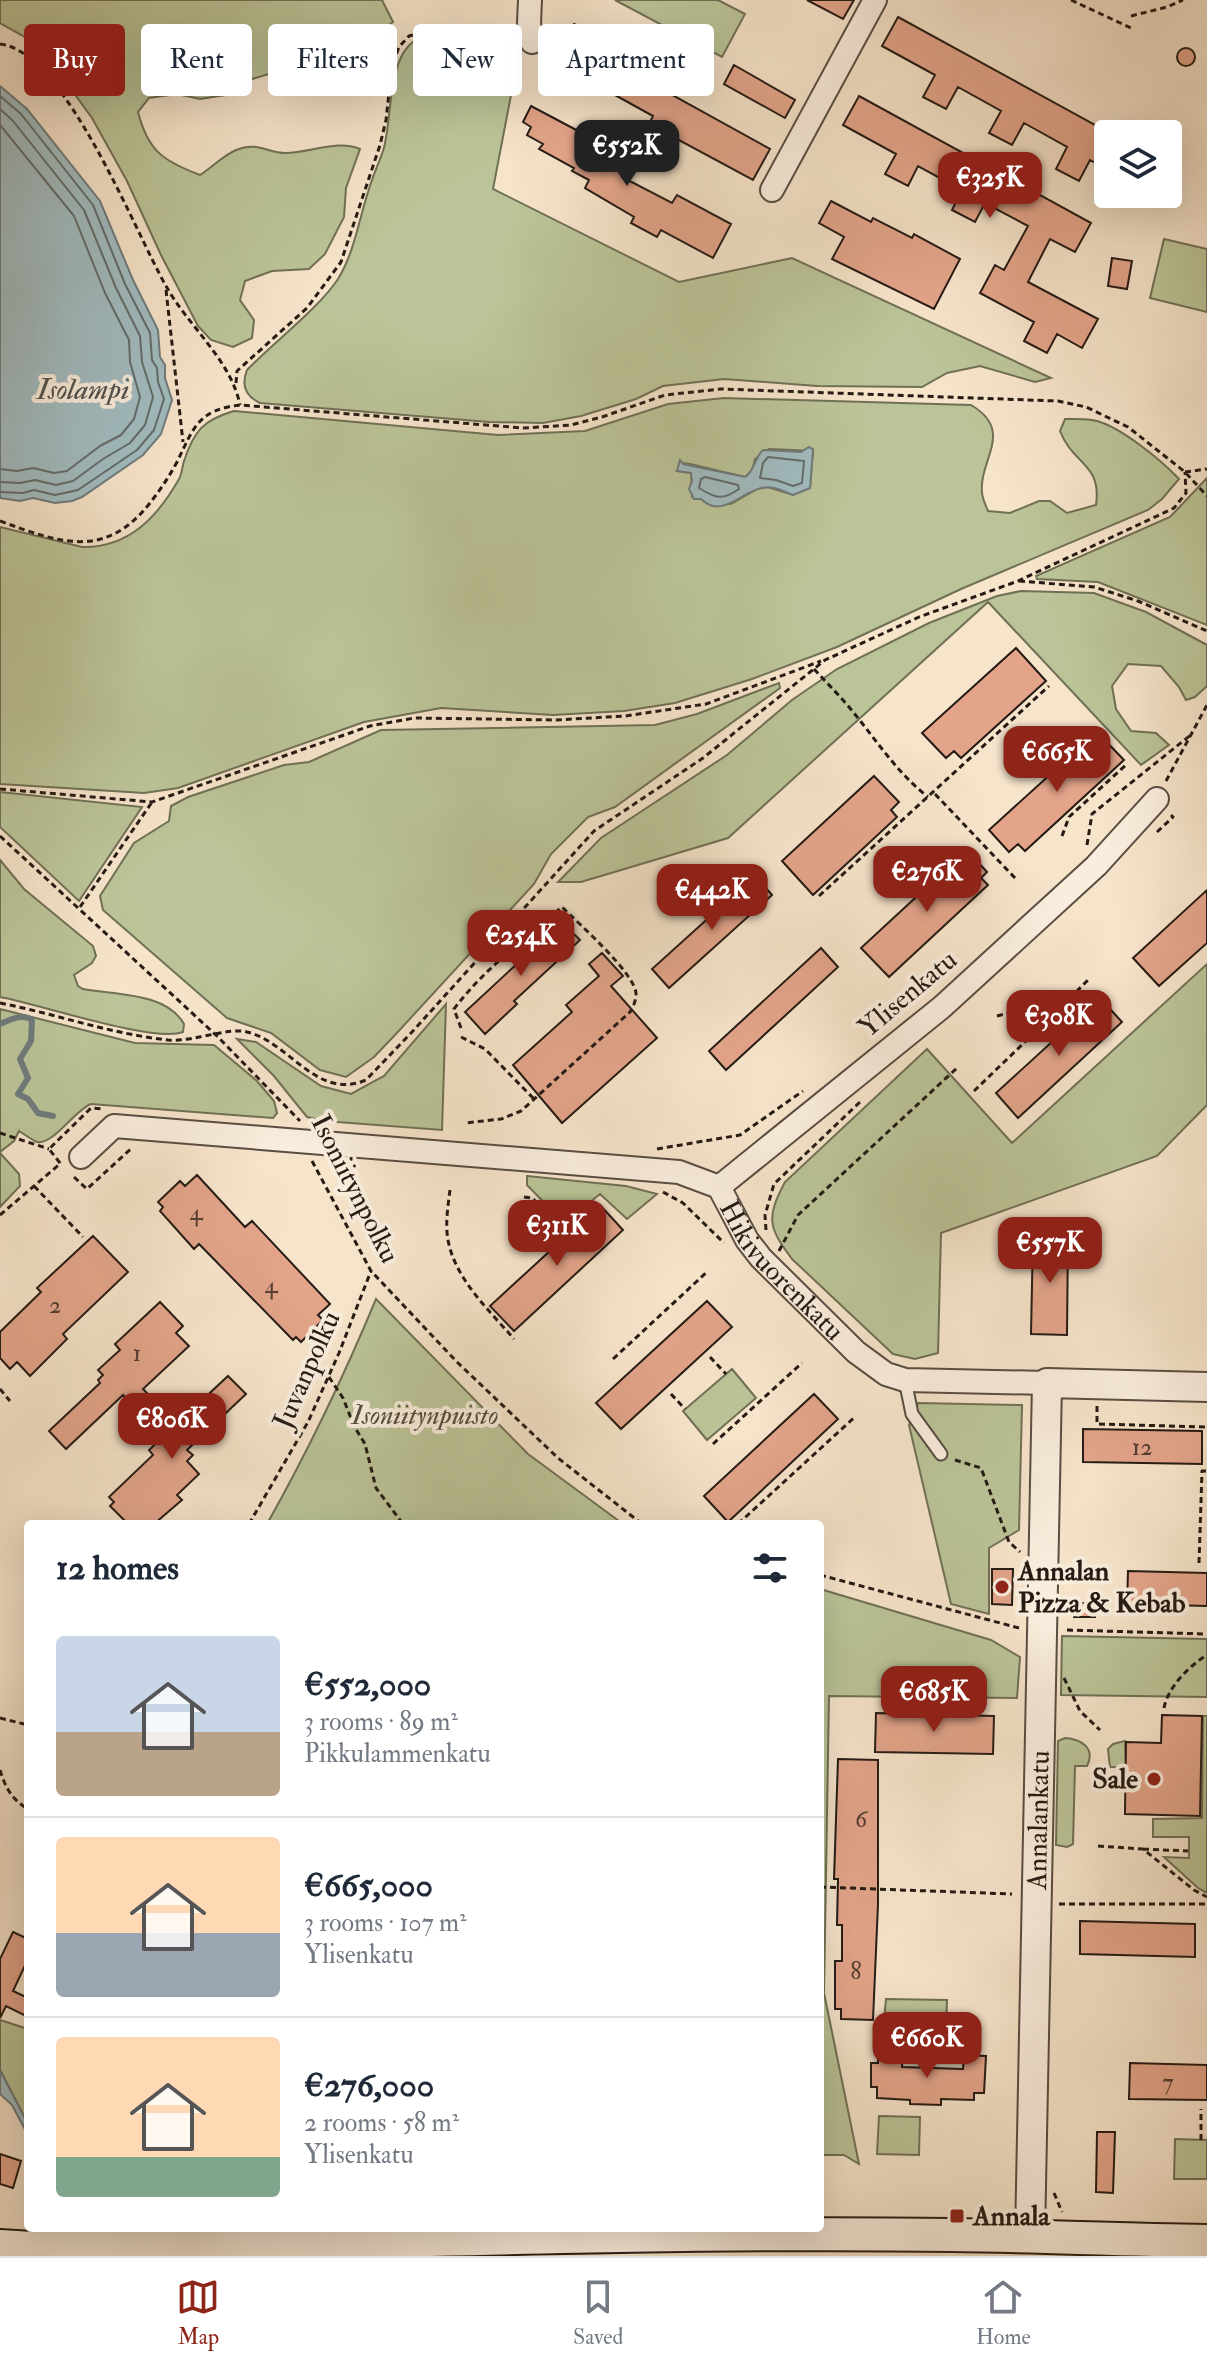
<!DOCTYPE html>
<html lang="en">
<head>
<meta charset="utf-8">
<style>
  :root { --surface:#fff; --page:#f2f2f3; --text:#1f2937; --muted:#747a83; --line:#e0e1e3; --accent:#8f2418 }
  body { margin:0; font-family:"IM FELL Double Pica",serif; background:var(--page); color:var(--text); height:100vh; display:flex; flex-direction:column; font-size:30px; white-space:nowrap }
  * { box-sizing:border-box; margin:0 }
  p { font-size:26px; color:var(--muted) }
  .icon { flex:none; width:44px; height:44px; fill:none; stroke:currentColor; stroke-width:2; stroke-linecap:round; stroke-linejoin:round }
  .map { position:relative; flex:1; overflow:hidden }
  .panel { position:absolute; left:24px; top:1520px; width:800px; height:712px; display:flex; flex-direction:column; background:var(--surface); border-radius:8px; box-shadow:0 8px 32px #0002 }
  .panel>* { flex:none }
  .top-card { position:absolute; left:24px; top:24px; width:800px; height:72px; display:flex; gap:16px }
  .controls { position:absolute; left:1094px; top:120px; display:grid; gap:16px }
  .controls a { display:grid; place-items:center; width:88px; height:88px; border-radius:8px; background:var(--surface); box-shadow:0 8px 32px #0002; font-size:40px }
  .price { position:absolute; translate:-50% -68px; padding:0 18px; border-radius:16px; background:var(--accent); color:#fff; font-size:26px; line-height:52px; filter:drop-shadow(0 2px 4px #0008) }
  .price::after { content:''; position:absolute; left:50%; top:48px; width:24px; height:18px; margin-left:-12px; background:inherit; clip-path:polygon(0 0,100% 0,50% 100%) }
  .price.active { background:#222; color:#fff }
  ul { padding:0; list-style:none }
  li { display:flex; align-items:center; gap:24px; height:200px; padding:0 32px }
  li+li { border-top:2px solid var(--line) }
  li span { display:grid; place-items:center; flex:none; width:224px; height:160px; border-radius:8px; color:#555 }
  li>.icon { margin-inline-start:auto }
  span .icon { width:96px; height:96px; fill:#fffc; stroke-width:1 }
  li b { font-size:34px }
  h2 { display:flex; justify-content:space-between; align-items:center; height:96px; padding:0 32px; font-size:34px }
  .chip { padding:0 28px; border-radius:8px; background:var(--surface); box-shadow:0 8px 32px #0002; font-size:28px; line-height:72px }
  .chip.active { background:var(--accent); color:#fff }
  .tab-bar { display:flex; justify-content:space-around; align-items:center; height:112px; border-top:2px solid var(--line); background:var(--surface); font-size:22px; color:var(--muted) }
  .tab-bar a { display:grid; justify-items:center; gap:4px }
  .tab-bar .active { color:var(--accent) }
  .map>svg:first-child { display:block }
  .green { fill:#bbc498; stroke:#707056; stroke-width:2; fill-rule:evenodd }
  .water { fill:#a1bcc1; stroke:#6f7c7c; stroke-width:2 }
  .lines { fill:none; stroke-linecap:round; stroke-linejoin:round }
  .shore { stroke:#636c6a; stroke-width:2 }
  .stream { stroke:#6f7c7c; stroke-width:6 }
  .building { fill:#e3a48a; stroke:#251b14; stroke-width:2 }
  .service-casing { stroke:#594d42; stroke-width:15 }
  .minor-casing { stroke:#594d42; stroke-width:26 }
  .tertiary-casing { stroke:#594d42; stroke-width:32 }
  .secondary-casing { stroke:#251b14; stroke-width:36 }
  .path { stroke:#251b14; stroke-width:3; stroke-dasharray:6 4; stroke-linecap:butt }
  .service { stroke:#f9eddd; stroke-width:11 }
  .minor { stroke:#f9eddd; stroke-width:22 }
  .tertiary { stroke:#f9eddd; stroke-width:28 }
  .secondary { stroke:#f9eddd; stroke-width:32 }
  .secondary-bridge-casing { stroke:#251b14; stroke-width:36; stroke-linecap:butt }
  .secondary-bridge { stroke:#f9eddd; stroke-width:32 }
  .poi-dot { fill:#8f2418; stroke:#f9eddd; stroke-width:3 }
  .labels { text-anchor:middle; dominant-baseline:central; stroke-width:8; stroke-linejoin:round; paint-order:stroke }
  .number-label { font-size:24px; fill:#543d32 }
  .street-label { font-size:28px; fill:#251b14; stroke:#f9eddd }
  .park-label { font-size:28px; font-style:italic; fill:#524e3c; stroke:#f9eddd }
  .poi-label { font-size:28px; font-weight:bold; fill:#251b14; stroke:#f9eddd; text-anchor:start }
  .water-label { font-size:30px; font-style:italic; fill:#505351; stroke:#f9eddd }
</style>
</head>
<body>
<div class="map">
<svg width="1207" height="2256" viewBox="0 0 1207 2256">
  <rect width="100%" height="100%" fill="#f6e4cb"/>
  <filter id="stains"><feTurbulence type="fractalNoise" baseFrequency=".0025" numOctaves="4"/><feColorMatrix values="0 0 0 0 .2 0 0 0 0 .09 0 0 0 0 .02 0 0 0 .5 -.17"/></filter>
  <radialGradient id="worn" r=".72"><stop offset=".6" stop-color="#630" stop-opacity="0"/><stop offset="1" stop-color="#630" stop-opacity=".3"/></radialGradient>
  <path class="green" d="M0,0H382L393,22L375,36C371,76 368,78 332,94L313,76L291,67L249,80L232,94L200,99L177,94L149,98L138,112C148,151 163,161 200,175C211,168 224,155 236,150C258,141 267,153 286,153C309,153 339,139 360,149L346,188L344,217L325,254L309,269L272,271L245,281L240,300L254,320L252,338L233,347L211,340L198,326L161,255L127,181L92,118L39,45L0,23Z
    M615,0H718L745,14L722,57Z
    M429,35C469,49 475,55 520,48L493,189L679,282L792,258L1051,378L1035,382L980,366L947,373L922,387L817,386L724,379L663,386L636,399L581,416L543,423L489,422L260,403C245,396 241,385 247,370C273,343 319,308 338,279C354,253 359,220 368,192C372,178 378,165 383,151C394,117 384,42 429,35Z
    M1164,239L1207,249V312L1150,298Z
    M724,398L971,405C1015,431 979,459 982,492C982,498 986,506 988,511L1010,513L1039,501H1050L1067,513L1096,505C1102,463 1073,465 1060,431L1065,419C1075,419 1087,418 1097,421C1122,428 1161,460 1179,479L1162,499L1148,510L961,589L837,647L752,679L675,703L624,711L553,715L441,708L364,722L178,788L144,793L0,784V527L82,547C128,548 157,518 179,479C182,474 182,467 184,461C194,431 203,420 234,411L498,435L585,431L668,404ZM769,449L813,451L810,488L793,495L768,487L757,489L731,504L692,497L691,473L677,471L682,463L690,464L745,477L752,471L755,459Z
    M1207,478V625L1098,582L1037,579L1036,576L1170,517Z
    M1021,591L1094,593L1146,612L1207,645V686L1195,697L1186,700L1179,687L1161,666L1128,664L1112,686L1116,709L1131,731L1156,733L1169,745L1141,765L988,602L728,838L581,882H558L601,838L727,755L792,700L837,669L929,623L997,596Z
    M779,683L780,688L615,807L588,817L551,854L534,884L395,1035L374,1057L346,1077L320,1070L271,1033L227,1018L103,910L100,896L134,843L169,821L171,806L188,797L284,765L309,762L381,730L655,725L697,714Z
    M0,792L142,807L79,901L0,827Z
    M0,860L24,889L93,946L96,956L92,963L74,975L78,986L83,989C115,995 166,992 184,1024L183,1032C153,1043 39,1004 0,997Z
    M1207,964V1105L1157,1156L941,1233L938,1353L915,1359L893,1354L792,1259C768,1227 766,1218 785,1182L927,1049L1012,1143Z
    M446,1004L442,1130L324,1121L307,1117L274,1076L237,1039L256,1042L321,1086L351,1094L384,1076Z
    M0,1009L135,1043L214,1045L257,1081L274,1101L277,1113L273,1118L91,1104C75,1110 52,1146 37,1142C32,1140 24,1134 19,1131L14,1141L0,1152Z
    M0,1153L19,1174L20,1186L0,1207Z
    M527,1176L626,1186L657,1194L627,1219L600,1194L564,1223L527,1185Z
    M376,1299L528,1454L623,1524H267C308,1451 344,1376 376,1299Z
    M732,1369L756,1398L707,1440L683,1411Z
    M918,1403L1022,1405L1019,1530L989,1548V1614L951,1604L909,1425Z
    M820,1589L991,1640L1020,1657L1017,1698L829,1696L824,1993L859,2164L844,2155H820Z
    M1062,1636L1207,1639V1697L1061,1695Z
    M1203,1716H1207V1893L1198,1888L1164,1857L1189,1858V1837H1153V1819L1202,1818Z
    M1065,1738C1081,1739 1096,1748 1087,1766H1075L1073,1844L1067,1847L1056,1845L1058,1741Z
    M1125,1741L1126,1767H1110L1108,1749L1113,1744Z
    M886,1999L947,2000L946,2033L883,2031Z
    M0,2020L28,2029V2124L0,2070Z
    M879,2116L920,2117L919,2155L877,2154Z
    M1175,2139L1207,2140V2179H1174Z"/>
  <path class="water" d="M0,86L27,109L100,201L133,280L158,330L160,357L165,365V378L172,400L161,434L143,455L82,497L72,501L55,503L33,498L20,501L0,498Z
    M809,447L813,449L810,488L793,495C783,491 772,485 761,488C740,493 722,519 701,499H694L689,489L692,481L691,473L677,471L680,460L683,464L745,477C755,471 754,458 763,450L801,452Z
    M0,2070L28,2124V2135L12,2105L0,2094Z"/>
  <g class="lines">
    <path class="shore" d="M0,96L21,114L93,205L125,284L150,333L152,360L157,368L158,382L164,399L154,430L137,450L78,490L55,495L34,490L23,493L0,492
      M0,109L13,121L84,210L116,288L140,336L142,362L153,397L145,425L130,443L103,459L73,481L56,485L35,480L20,483L0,482
      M0,125L74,216L105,293L129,340L130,362L140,397L134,419L121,435L100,446L67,471L54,473L33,468L17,471L0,469
      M768,457L804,461L802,483L793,486L776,480L760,478L763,463Z
      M705,477L738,485L739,489C722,501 715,498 699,488L701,479Z"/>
    <path class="stream" d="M0,1024C10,1020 22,1013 32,1020L31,1041L20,1059L28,1078L18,1094L28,1099L38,1113L53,1116"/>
  </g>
  <path class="building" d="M807,0H854L843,19Z
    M898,17L1108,132V170L1090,160L1079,181L1056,169L1067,147L1024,123L1012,145L989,133L1001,111L958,87L946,109L923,97L935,75L882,46Z
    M574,24L625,52L621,58L673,86L669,93L770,149L753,180L649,124L653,116L604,89L608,81L558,54Z
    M1177 57a9 9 0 1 1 18 0a9 9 0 1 1-18 0Z
    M734,65L795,100L785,118L724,84Z
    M859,96L1091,223L1075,252L1050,239L1028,282L1098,319L1082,348L1057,334L1047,353L1024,341L1034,322L980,293L995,265L1004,270L1028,226L985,203L975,222L952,210L962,190L918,166L908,186L885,174L896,154L843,125Z
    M531,106L582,133L577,141L627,168L622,177L672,203L677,195L731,224L713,258L661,230L657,237L631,223L634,217L585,188L589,180L572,171L574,168L539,149L543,144L527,135L531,127L523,122Z
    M831,201L871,222L873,218L912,238L914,234L960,259L934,309L832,259L844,237L819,223Z
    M1112,258L1132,261L1127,289L1108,286Z
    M1016,648L1046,681L961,758L954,751L946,758L922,733Z
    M1097,732L1124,760L1025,851L1018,844L1009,852L989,830Z
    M874,776L899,802L891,810L897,817L813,895L782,861Z
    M967,850L987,872L981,878L988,885L889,977L861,948Z
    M755,876L772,895L669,988L652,969Z
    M1207,890V943L1159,986L1133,958Z
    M562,922L580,940L514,1001L517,1004L485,1034L465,1012Z
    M821,948L838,967L726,1070L709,1051Z
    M602,953L623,976L611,986L657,1038L562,1123L513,1065L572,1012L566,1005L599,976L589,964Z
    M1100,998L1122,1022L1018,1118L996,1093Z
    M197,1175L245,1227L252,1221L330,1304L318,1315L323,1320L301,1342L296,1337L293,1340L199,1244L194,1249L160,1211L163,1207L158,1202L180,1181L185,1186Z
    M600,1205L623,1230L514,1331L490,1306Z
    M1033,1235L1068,1236L1067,1335L1031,1334Z
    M93,1236L128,1272L63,1334L67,1339L30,1376L17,1362L10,1369L0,1358V1332L41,1292L37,1288Z
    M707,1301L732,1327L621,1429L596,1403Z
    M160,1302L183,1326L176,1333L189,1346L143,1389L148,1394L134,1407L123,1395L66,1449L49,1431L100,1383L98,1380L103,1375L98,1370L120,1350L115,1344Z
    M228,1376L246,1394L187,1450L193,1455L187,1461L199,1474L177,1495L182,1500L154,1524H128L110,1506L114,1502L109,1497L153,1455L149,1450Z
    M814,1394L838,1419L728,1522L704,1496Z
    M1083,1429L1202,1431V1464L1083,1462Z
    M992,1569H1013L1012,1605L992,1604Z
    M1128,1571L1207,1573V1606L1127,1604Z
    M1074,1603H1095V1617H1074Z
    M876,1713L994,1716L993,1754L875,1752Z
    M1162,1715L1202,1716L1200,1816L1125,1814L1126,1742L1161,1743Z
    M838,1759L878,1760V1904L873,2020L841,2019V2009H835V1961H842V1925H837L838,1879H834Z
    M1080,1921L1195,1924V1957L1080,1954Z
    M13,1932L28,1939V1959L13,1991L28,1998V2017L6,2006L0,2018V1959Z
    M878,2052L903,2053L902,2067L963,2069L964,2055L986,2056L984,2093H974V2100L941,2099V2105L910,2104V2100L877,2098V2087H871V2063H878Z
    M1130,2063L1207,2065V2100L1129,2099Z
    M1097,2132H1115L1113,2193L1096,2192Z
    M0,2154L21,2161L13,2188L0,2184Z"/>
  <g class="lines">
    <defs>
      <path id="service" d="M905,1380L912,1414L941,1454"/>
      <g id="minor">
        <path d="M530,0L529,23L532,42"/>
        <path d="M772,190L875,0"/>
        <path id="s1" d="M81,1157L114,1126L679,1172L719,1187L747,1240L761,1258L856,1352L886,1374L905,1380L1047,1383"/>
        <path d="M719,1187L942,1007L1096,866L1157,799"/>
      </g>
      <g id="tertiary">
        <path id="s2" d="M1030,2236L1047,1383L1207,1387"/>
      </g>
      <path id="secondary" d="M0,2246L32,2248
        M98,2248C383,2242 668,2231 952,2235C1037,2236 1122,2240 1207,2241"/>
    </defs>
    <use href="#service" class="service-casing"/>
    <use href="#minor" class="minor-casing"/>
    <use href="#tertiary" class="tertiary-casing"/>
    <use href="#secondary" class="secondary-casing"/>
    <path class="path" d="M1071,0L1133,29
      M1131,16L1167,7L1183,0
      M0,44C65,51 135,232 166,286C188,326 231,360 240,405
      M166,290L183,442
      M236,383L237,371L307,308L341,262L380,145L386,120L392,65L399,47L409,36L426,32L471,48L510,46
      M1185,472L1207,469
      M0,521C60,543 105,560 150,503C160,490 169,477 177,462C194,427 198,410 240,405L523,428L571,425L602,417L665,395L721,389L1058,401L1086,407L1128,427L1185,472L1207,496
      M1019,581L1094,587L1138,601L1207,631
      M814,669C826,682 838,694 849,707C875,738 896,772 928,797
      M1166,781L1207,705
      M0,789L152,802L370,726L414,718L556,720L625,716L706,704L821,661
      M935,794L1015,878
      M1157,832L1173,817L1171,815
      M0,836L217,1036L300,1121
      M1062,836L1069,817L1127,764
      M1087,845L1092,814L1192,734
      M819,896L1049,686
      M80,907L152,802
      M0,1003C56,1014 111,1034 168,1040C194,1042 228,1027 247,1032C290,1042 316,1101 366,1080L412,1032L594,831L703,758L825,660L919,617L1018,581L1174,508L1186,493L1185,472
      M997,1016L1025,1009L1054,1014L1089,979
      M461,1028L454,1009C483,970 525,939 562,907C578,923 636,974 636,994C636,1001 633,1007 630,1012L521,1111L501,1119L465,1123
      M461,1037L485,1049L534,1099
      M974,1091L1054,1014
      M0,1133L49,1149
      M657,1149L740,1135L803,1091
      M312,1161L371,1271L457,1362L558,1458L642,1524
      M60,1163L49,1149L91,1108L103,1109
      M74,1177L87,1189L133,1147
      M34,1186L83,1237
      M450,1190C448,1206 445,1224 448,1240C455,1279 489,1310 514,1339
      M663,1192L683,1203L724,1243
      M524,1197L532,1198L565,1230
      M0,1215L61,1163
      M766,1230L765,1215L774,1184L861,1101
      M779,1251L798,1215L957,1068
      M710,1357L726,1374
      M613,1359L708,1271
      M329,1377L343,1398L354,1426L365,1444L376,1488L403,1524
      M0,1389L10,1401
      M671,1394L685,1409
      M1097,1406V1424L1207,1427
      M713,1444L802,1363
      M955,1460L981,1468L1009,1542L1020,1552
      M249,1524L308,1422L339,1353L371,1271
      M738,1524L856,1416
      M1199,1563L1202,1471H1207
      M820,1575L1019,1628
      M1067,1630L1207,1634
      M1064,1678L1080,1711L1100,1730
      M1164,1708C1168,1687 1189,1666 1207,1655
      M0,1718L28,1725
      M0,1770C5,1787 12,1800 28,1809
      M1098,1846L1143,1849L1194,1890L1207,1897
      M1143,1849L1188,1851
      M820,1887L1012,1894
      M1059,1904H1207
      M1201,2140V2109
      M25,2192L28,2194
      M1054,2193L1062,2212"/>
    <use href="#service" class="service"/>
    <use href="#minor" class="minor"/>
    <use href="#tertiary" class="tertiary"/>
    <use href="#secondary" class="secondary"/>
    <defs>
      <path id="secondary-bridge" d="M32,2248H98"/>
    </defs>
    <use href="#secondary-bridge" class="secondary-bridge-casing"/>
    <use href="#secondary-bridge" class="secondary-bridge"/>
  </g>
  <g class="poi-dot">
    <circle cx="1002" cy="1587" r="8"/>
    <circle cx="1154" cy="1779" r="8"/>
    <rect x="949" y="2208" width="16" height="16" rx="4"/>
  </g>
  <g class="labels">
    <g class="number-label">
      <text x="196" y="1212">4</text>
      <text x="271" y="1285">4</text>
      <text x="55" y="1305">2</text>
      <text x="137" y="1353">1</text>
      <text x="1142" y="1447">12</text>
      <text x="861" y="1819">6</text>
      <text x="856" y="1971">8</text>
      <text x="1168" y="2082">7</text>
    </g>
    <g class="street-label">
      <text transform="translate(908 994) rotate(-40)">Ylisenkatu</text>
      <text transform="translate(355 1189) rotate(63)">Isoniitynpolku</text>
      <text stroke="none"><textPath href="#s1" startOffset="760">Hikivuorenkatu</textPath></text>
      <text transform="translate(307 1370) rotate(-66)">Juvanpolku</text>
      <text stroke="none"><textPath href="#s2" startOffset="416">Annalankatu</textPath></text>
    </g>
    <g class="park-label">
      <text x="425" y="1415">Isoniitynpuisto</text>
    </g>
    <g class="poi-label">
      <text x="1018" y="1571">Annalan<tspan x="1018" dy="32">Pizza &amp; Kebab</tspan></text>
      <text x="1138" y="1779" text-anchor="end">Sale</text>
      <text x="973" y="2216">Annala</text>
    </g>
    <g class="water-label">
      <text x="83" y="389">Isolampi</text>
    </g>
  </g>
  <rect width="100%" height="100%" filter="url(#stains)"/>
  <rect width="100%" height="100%" fill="url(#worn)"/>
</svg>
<div class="controls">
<a><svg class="icon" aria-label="layers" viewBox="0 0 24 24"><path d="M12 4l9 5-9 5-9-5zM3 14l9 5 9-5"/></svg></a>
</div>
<b class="price active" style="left:627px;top:188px">€552K</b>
<b class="price" style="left:990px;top:220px">€325K</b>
<b class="price" style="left:1057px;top:794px">€665K</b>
<b class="price" style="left:927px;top:914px">€276K</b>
<b class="price" style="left:712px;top:932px">€442K</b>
<b class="price" style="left:521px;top:978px">€254K</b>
<b class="price" style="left:1059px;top:1058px">€308K</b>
<b class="price" style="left:557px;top:1268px">€311K</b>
<b class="price" style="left:1050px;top:1285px">€557K</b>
<b class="price" style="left:172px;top:1461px">€806K</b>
<b class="price" style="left:934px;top:1734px">€685K</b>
<b class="price" style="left:927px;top:2080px">€660K</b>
<div class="top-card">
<a class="chip active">Buy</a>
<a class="chip">Rent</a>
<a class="chip">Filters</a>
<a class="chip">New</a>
<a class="chip">Apartment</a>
</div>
<section class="panel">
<h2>12 homes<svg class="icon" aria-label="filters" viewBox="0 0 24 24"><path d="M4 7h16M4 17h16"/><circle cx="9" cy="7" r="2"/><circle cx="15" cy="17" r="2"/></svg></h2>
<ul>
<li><span style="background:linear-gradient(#c9d6e8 60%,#b9a48a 0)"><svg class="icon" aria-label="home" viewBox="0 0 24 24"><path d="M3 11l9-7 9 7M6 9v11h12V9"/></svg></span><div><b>€552,000</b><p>3 rooms · 89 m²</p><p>Pikkulammenkatu</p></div></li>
<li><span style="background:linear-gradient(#ffd9b3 60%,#9aa5b1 0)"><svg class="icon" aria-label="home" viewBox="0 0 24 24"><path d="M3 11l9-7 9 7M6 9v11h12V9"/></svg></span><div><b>€665,000</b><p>3 rooms · 107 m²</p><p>Ylisenkatu</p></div></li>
<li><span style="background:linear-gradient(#ffd9b3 75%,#7fa58c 0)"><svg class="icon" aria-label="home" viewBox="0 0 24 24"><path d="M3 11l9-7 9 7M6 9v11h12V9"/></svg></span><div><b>€276,000</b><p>2 rooms · 58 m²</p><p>Ylisenkatu</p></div></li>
</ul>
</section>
</div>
<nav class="tab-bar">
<a class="active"><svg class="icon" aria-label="map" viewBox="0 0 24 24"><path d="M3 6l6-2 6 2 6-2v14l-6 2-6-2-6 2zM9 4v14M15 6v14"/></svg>Map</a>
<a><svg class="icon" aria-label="saved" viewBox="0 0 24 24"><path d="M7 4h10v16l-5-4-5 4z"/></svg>Saved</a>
<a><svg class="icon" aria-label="home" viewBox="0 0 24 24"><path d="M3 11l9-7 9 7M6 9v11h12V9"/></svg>Home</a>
</nav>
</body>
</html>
